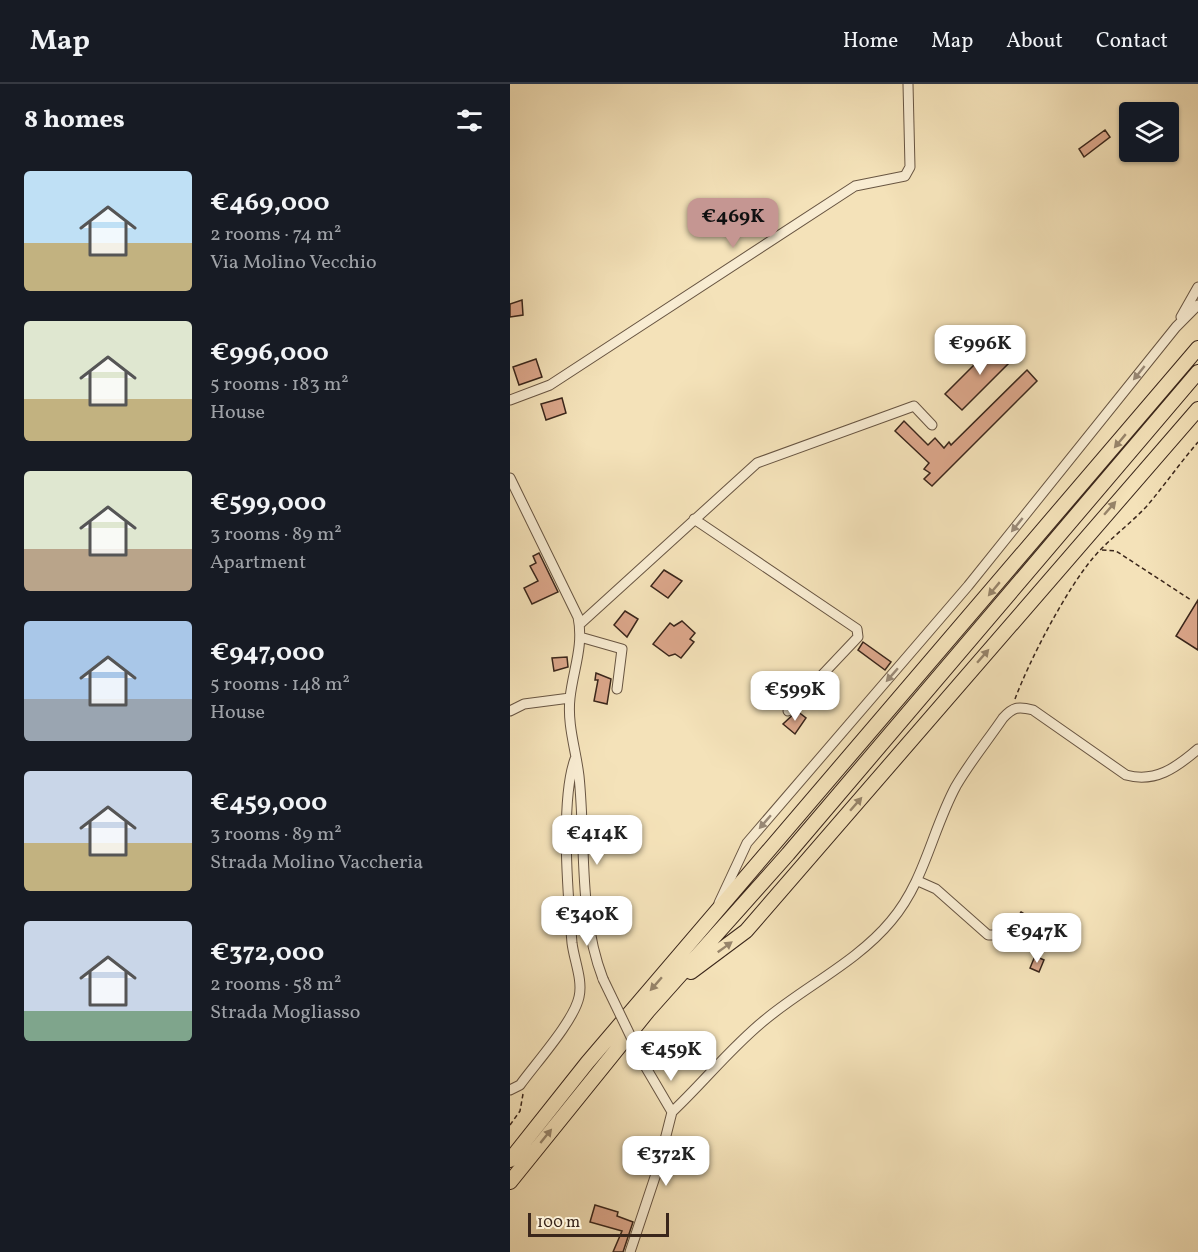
<!DOCTYPE html>
<html lang="en">
<head>
<meta charset="utf-8">
<style>
  :root { --surface:#171b24; --page:#242831; --text:#f1f3f6; --muted:#9ea1a6; --line:#363941; --accent:#c59692 }
  body { margin:0; font-family:Vollkorn,serif; background:var(--page); color:var(--text); height:100vh; display:flex; flex-direction:column; font-size:22px; white-space:nowrap }
  * { box-sizing:border-box; margin:0 }
  p { font-size:20px; color:var(--muted) }
  .icon { flex:none; width:33px; height:33px; fill:none; stroke:currentColor; stroke-width:2; stroke-linecap:round; stroke-linejoin:round }
  .map { position:relative; flex:1; overflow:hidden }
  .drawer { display:flex; flex-direction:column; background:var(--surface); width:510px }
  .drawer>* { flex:none }
  .tools { position:absolute; left:609px; top:18px; display:grid; gap:12px }
  .tools a { display:grid; place-items:center; width:60px; height:60px; border-radius:6px; background:var(--surface); box-shadow:0 2px 4px #0004; font-size:30px }
  .scale { position:absolute; left:18px; bottom:15px; width:141px; box-sizing:border-box; padding-left:6px; border:3px solid #3a261b; border-top:0; font-size:16px; line-height:21px; white-space:nowrap; color:#3a261b; -webkit-text-stroke:4px #f8ecd2; paint-order:stroke }
  .price { position:absolute; translate:-50% -51px; padding:0 14px; border-radius:12px; background:#fff; color:#222; font-size:20px; line-height:39px; filter:drop-shadow(0 2px 3px #0008) }
  .price::after { content:''; position:absolute; left:50%; top:36px; width:18px; height:14px; margin-left:-9px; background:inherit; clip-path:polygon(0 0,100% 0,50% 100%) }
  .price.on { background:var(--accent); color:#111 }
  ul { padding:0; list-style:none }
  li { display:flex; align-items:center; gap:18px; height:150px; padding:0 24px }
  li span { display:grid; place-items:center; flex:none; width:168px; height:120px; border-radius:6px; color:#555 }
  li>.icon { margin-inline-start:auto }
  span .icon { width:72px; height:72px; fill:#fffc; stroke-width:1 }
  li b { font-size:26px }
  h2 { display:flex; justify-content:space-between; align-items:center; height:72px; padding:0 24px; font-size:26px }
  header { display:flex; align-items:center; gap:36px; box-sizing:border-box; height:84px; padding:0 30px; background:var(--surface); border-bottom:2px solid var(--line) }
  header strong { font-size:28px }
  nav { display:flex; gap:33px; margin-inline-start:auto; font-size:21px }
  main { display:flex; flex:1; min-height:0 }
  .map>svg:first-child { display:block }
  .building { fill:#dba68a; stroke:#3a261b; stroke-width:1.5 }
  .lines { fill:none; stroke-linecap:round; stroke-linejoin:round }
  .minor-casing { stroke:#685542; stroke-width:11 }
  .highway-casing { stroke:#3a261b; stroke-width:16 }
  .path { stroke:#3a261b; stroke-width:1.5; stroke-dasharray:4.5 3; stroke-linecap:butt }
  .minor { stroke:#f8ecd2; stroke-width:9 }
  .highway { stroke:#f4e2b9; stroke-width:14 }
  .minor-bridge-casing { stroke:#685542; stroke-width:11; stroke-linecap:butt }
  .minor-bridge { stroke:#f8ecd2; stroke-width:9 }
  .oneway { fill:#998976 }
  .oneway2 { fill:#97846a }
</style>
</head>
<body>
<header>
<strong>Map</strong>
<nav><a>Home</a><a>Map</a><a>About</a><a>Contact</a></nav>
</header>
<main>
<section class="drawer">
<h2>8 homes<svg class="icon" aria-label="filters" viewBox="0 0 24 24"><path d="M4 7h16M4 17h16"/><circle cx="9" cy="7" r="2"/><circle cx="15" cy="17" r="2"/></svg></h2>
<ul>
<li><span style="background:linear-gradient(#bfe0f5 60%,#c2b280 0)"><svg class="icon" aria-label="home" viewBox="0 0 24 24"><path d="M3 11l9-7 9 7M6 9v11h12V9"/></svg></span><div><b>€469,000</b><p>2 rooms · 74 m²</p><p>Via Molino Vecchio</p></div></li>
<li><span style="background:linear-gradient(#dfe7d0 65%,#c2b280 0)"><svg class="icon" aria-label="home" viewBox="0 0 24 24"><path d="M3 11l9-7 9 7M6 9v11h12V9"/></svg></span><div><b>€996,000</b><p>5 rooms · 183 m²</p><p>House</p></div></li>
<li><span style="background:linear-gradient(#dfe7d0 65%,#b9a48a 0)"><svg class="icon" aria-label="home" viewBox="0 0 24 24"><path d="M3 11l9-7 9 7M6 9v11h12V9"/></svg></span><div><b>€599,000</b><p>3 rooms · 89 m²</p><p>Apartment</p></div></li>
<li><span style="background:linear-gradient(#a9c7e8 65%,#9aa5b1 0)"><svg class="icon" aria-label="home" viewBox="0 0 24 24"><path d="M3 11l9-7 9 7M6 9v11h12V9"/></svg></span><div><b>€947,000</b><p>5 rooms · 148 m²</p><p>House</p></div></li>
<li><span style="background:linear-gradient(#c9d6e8 60%,#c2b280 0)"><svg class="icon" aria-label="home" viewBox="0 0 24 24"><path d="M3 11l9-7 9 7M6 9v11h12V9"/></svg></span><div><b>€459,000</b><p>3 rooms · 89 m²</p><p>Strada Molino Vaccheria</p></div></li>
<li><span style="background:linear-gradient(#c9d6e8 75%,#7fa58c 0)"><svg class="icon" aria-label="home" viewBox="0 0 24 24"><path d="M3 11l9-7 9 7M6 9v11h12V9"/></svg></span><div><b>€372,000</b><p>2 rooms · 58 m²</p><p>Strada Mogliasso</p></div></li>
</ul>
</section>
<div class="map">
<svg width="688" height="1168" viewBox="0 0 688 1168">
  <rect width="100%" height="100%" fill="#f4e2b9"/>
  <filter id="stains"><feTurbulence type="fractalNoise" baseFrequency=".00333" numOctaves="4"/><feColorMatrix values="0 0 0 0 .2 0 0 0 0 .09 0 0 0 0 .02 0 0 0 .5 -.17"/></filter>
  <radialGradient id="worn" r=".72"><stop offset=".6" stop-color="#630" stop-opacity="0"/><stop offset="1" stop-color="#630" stop-opacity=".3"/></radialGradient>
  <path class="building" d="M595,46L600,53L574,73L569,65Z
    M12,216L13,231L0,233V220Z
    M488,257L505,273L452,326L435,310Z
    M26,275L32,293L9,301L3,283Z
    M517,286L527,297L422,402L414,395L420,389L414,385L419,379L385,347L394,337L418,361L425,354L434,364L439,358L441,361Z
    M52,314L56,329L36,336L31,320Z
    M29,469L48,508L22,520L14,504L28,497L20,482L26,479L23,472Z
    M154,486L172,497L158,514L141,502Z
    M688,516V566L666,552Z
    M115,527L128,535L117,553L104,541Z
    M172,537L185,549L180,555L184,558L171,574L165,570L159,572L143,560L160,539L164,542Z
    M353,558L381,578L375,586L348,566Z
    M57,573L58,583L44,587L42,574Z
    M86,589L101,595L97,620L84,617L88,596H85Z
    M287,627L296,634L285,650L273,640Z
    M511,828L549,852L542,863L504,839Z
    M525,872L534,876L529,888L520,884Z
    M85,1121L108,1128L107,1132L123,1138L113,1168H103L112,1147L80,1138Z"/>
  <g class="lines">
    <defs>
      <path id="minor" d="M671,233L688,203
        M0,316L40,301L345,102L395,92L400,83L398,0
        M0,394L68,533C74,562 63,586 60,614C57,641 66,666 69,692C76,760 68,830 93,895
        M184,435L347,545L348,553L278,627
        M70,540L247,379L404,322L422,341
        M70,553L112,565L107,605
        M0,627L14,620L60,614
        M408,797L426,805L478,851H493
        M209,819L237,759L458,502L666,243L688,221
        M135,982L162,1028
        M0,1006L10,1001C25,980 64,937 69,913C73,896 64,876 62,859C58,813 50,716 65,675
        M162,1028C195,997 221,963 256,935C296,902 348,877 381,837C415,797 422,746 446,702C460,678 478,656 493,634C503,623 508,622 523,626L616,691C645,699 666,684 688,665
        M120,1168L147,1087L162,1028"/>
      <path id="highway" d="M181,888L236,847L688,325
        M0,1076L77,979L688,264
        M0,1098L138,927L278,770L688,288"/>
    </defs>
    <use href="#minor" class="minor-casing"/>
    <use href="#highway" class="highway-casing"/>
    <path class="path" d="M592,466L606,467L681,516
      M505,615C520,575 556,506 583,474C599,455 619,441 636,423C654,402 670,379 688,358
      M0,1041L10,1027L13,1010"/>
    <use href="#minor" class="minor"/>
    <use href="#highway" class="highway"/>
    <defs>
      <path id="minor-bridge" d="M93,895L135,982"/>
    </defs>
    <use href="#minor-bridge" class="minor-bridge-casing"/>
    <use href="#minor-bridge" class="minor-bridge"/>
  </g>
  <defs><path id="oneway-solid" d="M-6-.8H1V-3.2L6.5 0L1 3.2V.8H-6Z" transform="scale(1.5)"/></defs>
  <g class="oneway">
    <use href="#oneway-solid" transform="translate(629 289) rotate(129)"/>
    <use href="#oneway-solid" transform="translate(507 441) rotate(129)"/>
    <use href="#oneway-solid" transform="translate(382 591) rotate(131)"/>
    <use href="#oneway-solid" transform="translate(255 738) rotate(131)"/>
  </g>
  <g class="oneway2">
    <use href="#oneway-solid" transform="translate(610 357) rotate(130)"/>
    <use href="#oneway-solid" transform="translate(600 424) rotate(-49)"/>
    <use href="#oneway-solid" transform="translate(484 505) rotate(130)"/>
    <use href="#oneway-solid" transform="translate(473 572) rotate(-49)"/>
    <use href="#oneway-solid" transform="translate(346 720) rotate(-49)"/>
    <use href="#oneway-solid" transform="translate(215 863) rotate(-36)"/>
    <use href="#oneway-solid" transform="translate(146 900) rotate(131)"/>
    <use href="#oneway-solid" transform="translate(36 1052) rotate(-51)"/>
  </g>
  <rect width="100%" height="100%" filter="url(#stains)"/>
  <rect width="100%" height="100%" fill="url(#worn)"/>
</svg>
<div class="tools">
<a><svg class="icon" aria-label="layers" viewBox="0 0 24 24"><path d="M12 4l9 5-9 5-9-5zM3 14l9 5 9-5"/></svg></a>
</div>
<div class="scale">100 m</div>
<b class="price on" style="left:223px;top:165px">€469K</b>
<b class="price" style="left:470px;top:292px">€996K</b>
<b class="price" style="left:285px;top:638px">€599K</b>
<b class="price" style="left:87px;top:782px">€414K</b>
<b class="price" style="left:77px;top:863px">€340K</b>
<b class="price" style="left:527px;top:880px">€947K</b>
<b class="price" style="left:161px;top:998px">€459K</b>
<b class="price" style="left:156px;top:1103px">€372K</b>
</div>
</main>
</body>
</html>
